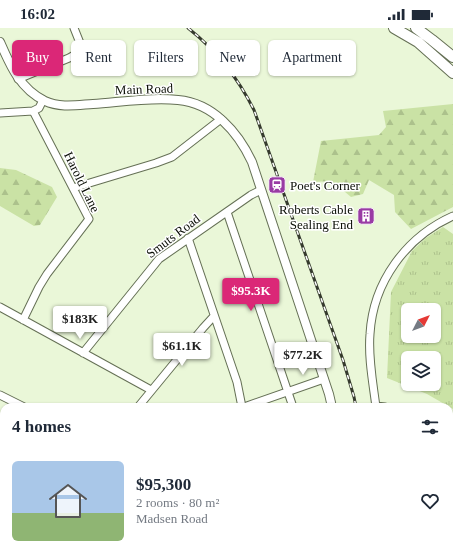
<!DOCTYPE html>
<html lang="en">
<head>
<meta charset="utf-8">
<style>
  :root { --surface:#fff; --page:#f6f6f7; --text:#1f2937; --muted:#747a83; --line:#e0e1e3; --accent:#db2777 }
  body { margin:0; font-family:Georgia,serif; background:var(--page); color:var(--text); height:100vh; display:flex; flex-direction:column; font-size:15px; white-space:nowrap }
  * { box-sizing:border-box; margin:0 }
  p { font-size:13px; color:var(--muted) }
  .icon { flex:none; width:22px; height:22px; fill:none; stroke:currentColor; stroke-width:2; stroke-linecap:round; stroke-linejoin:round }
  .map { position:relative; flex:1; overflow:hidden }
  .side { position:absolute; left:0px; top:375px; width:453px; height:156px; display:flex; flex-direction:column; background:var(--surface); border-radius:12px 12px 0 0; box-shadow:0 1px 3px #0004 }
  .side>* { flex:none }
  .banner { position:absolute; left:12px; top:12px; width:429px; height:36px; display:flex; gap:8px }
  .needle { width:26px; rotate:48deg }
  .tools { position:absolute; left:401px; top:275px; display:grid; gap:8px }
  .tools a { display:grid; place-items:center; width:40px; height:40px; border-radius:6px; background:var(--surface); box-shadow:0 1px 3px #0004; font-size:20px }
  .price { position:absolute; translate:-50% -34px; padding:0 9px; border-radius:4px; background:#fff; color:#222; font-size:13px; line-height:26px; filter:drop-shadow(0 1px 2px #0008) }
  .price::after { content:''; position:absolute; left:50%; top:24px; width:12px; height:9px; margin-left:-6px; background:inherit; clip-path:polygon(0 0,100% 0,50% 100%) }
  .price.selected { background:var(--accent); color:#fff }
  ul { padding:0; list-style:none }
  li { display:flex; align-items:center; gap:12px; height:100px; padding:0 12px }
  li+li { border-top:1px solid var(--line) }
  li span { display:grid; place-items:center; flex:none; width:112px; height:80px; border-radius:6px; color:#555 }
  li>.icon { margin-inline-start:auto }
  span .icon { width:48px; height:48px; fill:#fffc; stroke-width:1 }
  li b { font-size:17px }
  h2 { display:flex; justify-content:space-between; align-items:center; height:48px; padding:0 12px; font-size:17px }
  .tag { padding:0 14px; border-radius:6px; background:var(--surface); box-shadow:0 1px 3px #0004; font-size:14px; line-height:36px }
  .tag.selected { background:var(--accent); color:#fff }
  .status { display:flex; justify-content:space-between; align-items:center; height:28px; padding:0 20px; background:var(--surface); direction:ltr }
  .status svg { height:11px; fill:currentColor }
  .map>svg:first-child { display:block }
  .grass { fill:url(#grass-tufts); fill-rule:evenodd }
  .forest { fill:url(#forest-firs) }
  .lines { fill:none; stroke-linecap:round; stroke-linejoin:round }
  .stream { stroke:#c6ea8c; stroke-width:1.5 }
  .minor-casing { stroke:#657055; stroke-width:9 }
  .major-casing { stroke:#657055; stroke-width:10 }
  .highway-casing { stroke:#657055; stroke-width:12 }
  .minor { stroke:#fff; stroke-width:7 }
  .major { stroke:#fff; stroke-width:8 }
  .highway { stroke:#fff; stroke-width:10 }
  .rail-casing { stroke:#353a2d; stroke-width:3 }
  .rail { stroke:#fff; stroke-width:1.5; stroke-dasharray:4.5; stroke-linecap:butt }
  .labels { text-anchor:middle; dominant-baseline:central; stroke-width:3; stroke-linejoin:round; paint-order:stroke }
  .street-label { font-size:13px; fill:#090d04; stroke:#fff }
  .poi-label { font-size:13px; fill:#090d04; stroke:#fff; text-anchor:start }
</style>
</head>
<body>
<div class="status"><b>16:02</b><svg viewBox="0 0 49 12"><path d="M0 12V9h3v3zM5 12V6h3v6zM10 12V3h3v9zM15 12V0h3v12zM26 1h20v11H26zM47 4h2v5h-2z"/></svg></div>
<div class="map">
<svg width="453" height="531" viewBox="0 0 453 531">
  <defs>
    <pattern id="grass-tufts" width="24" height="20" patternUnits="userSpaceOnUse"><rect width="24" height="20" fill="#cae2a5"/><path d="M3 7l-1-3M5 7V3M7 7l1-3M15 17l-1-3M17 17v-4M19 17l1-3" fill="none" stroke="#acc18c"/></pattern>
    <pattern id="forest-firs" width="22" height="20" patternUnits="userSpaceOnUse"><rect width="22" height="20" fill="#cae2a5"/><path d="M5 1l3.5 6h-7zM16 11l3.5 6h-7z" fill="#acc18c"/></pattern>
  </defs>
  <rect width="100%" height="100%" fill="#eaf7d8"/>
  <path class="grass" d="M443,199L453,206V381L427,366L387,350L391,264L412,223L426,210ZM408,282H434V308H408ZM408,330H434V356H408Z"/>
  <path class="forest" d="M453,76V179L411,201L395,184L394,167L369,152L363,166L351,169L332,153L313,154L321,113L379,107L386,99L383,83Z
    M0,140L16,142L52,159L57,169L40,197L34,198L0,178Z"/>
  <g class="lines">
    <path class="stream" d="M0,520L4,519"/>
    <defs>
      <path id="minor" d="M18,51L69,30L76,26L80,15L74,0
        M0,85L33,83L39,80L43,72
        M73,160L156,135L172,129L221,91
        M227,184L293,379
        M188,210L237,354L242,379
        M0,279L151,362
        M23,292L39,259L47,246L89,191L33,83
        M83,325L159,231L251,167L261,162
        M0,367L24,379
        M376,378L385,379
        M138,379L203,300L214,288
        M244,379L324,351
        M376,379C373,355 368,330 370,306C373,254 406,209 453,188
        M0,426L4,438
        M449,478L453,479
        M138,531L142,528
        M327,531L329,527"/>
      <path id="major" d="M0,14C10,37 20,61 45,73C60,80 77,77 93,76C121,74 150,69 178,72C213,75 238,104 252,134L329,366L332,379
        M285,531L287,527"/>
      <path id="highway" d="M394,0L418,14L453,45
        M416,0L432,12L453,29"/>
    </defs>
    <use href="#minor" class="minor-casing"/>
    <use href="#major" class="major-casing"/>
    <use href="#highway" class="highway-casing"/>
    <use href="#minor" class="minor"/>
    <use href="#major" class="major"/>
    <use href="#highway" class="highway"/>
    <defs>
      <path id="rail" d="M188,0C216,22 238,50 254,82L343,332L354,369L356,379
        M308,531L311,527"/>
    </defs>
    <use href="#rail" class="rail-casing"/>
    <use href="#rail" class="rail"/>
  </g>
  <defs>
    <symbol id="station-square" viewBox="-11 -11 22 22"><rect x="-9" y="-9" width="18" height="18" rx="4" fill="#993ba4" stroke="#fff"/><path d="M-3-6H3Q5-6 5-4V2Q5 4 3 4L4.5 6H3L1.5 4h-3L-3 6H-4.5L-3 4Q-5 4-5 2V-4Q-5-6-3-6ZM-3.5-4v3h7v-3ZM-3.5 1v1.5H-2V1ZM2 1v1.5H3.5V1Z" fill="#fff"/></symbol>
    <symbol id="building-square" viewBox="-11 -11 22 22"><rect x="-9" y="-9" width="18" height="18" rx="4" fill="#993ba4" stroke="#fff"/><path d="M-4-6H4V6H1V3H-1V6H-4ZM-2.5-4.3h1.7v1.8h-1.7ZM.8-4.3h1.7v1.8H.8ZM-2.5-1h1.7V.8h-1.7ZM.8-1h1.7V.8H.8Z" fill="#fff"/></symbol>
  </defs>
  <g fill-rule="evenodd">
    <use href="#station-square" x="267" y="147" width="20" height="20"/>
    <use href="#building-square" x="356" y="178" width="20" height="20"/>
  </g>
  <g class="labels">
    <g class="street-label">
      <text transform="translate(144 61) rotate(-2)">Main Road</text>
      <text transform="translate(82 154) rotate(64)">Harold Lane</text>
      <text transform="translate(173 208) rotate(-37)">Smuts Road</text>
    </g>
    <g class="poi-label">
      <text x="290" y="157">Poet's Corner</text>
      <text x="353" y="181" text-anchor="end">Roberts Cable<tspan x="353" dy="15">Sealing End</tspan></text>
    </g>
  </g>
</svg>
<div class="tools">
<a><svg class="needle" viewBox="-14 -14 28 28"><path d="M0-13l5 13h-10z" fill="#e53935"/><path d="M0 13l5-13h-10z" fill="#747a83"/></svg></a>
<a><svg class="icon" aria-label="layers" viewBox="0 0 24 24"><path d="M12 4l9 5-9 5-9-5zM3 14l9 5 9-5"/></svg></a>
</div>
<b class="price selected" style="left:251px;top:284px">$95.3K</b>
<b class="price" style="left:80px;top:312px">$183K</b>
<b class="price" style="left:182px;top:339px">$61.1K</b>
<b class="price" style="left:303px;top:348px">$77.2K</b>
<div class="banner">
<a class="tag selected">Buy</a>
<a class="tag">Rent</a>
<a class="tag">Filters</a>
<a class="tag">New</a>
<a class="tag">Apartment</a>
</div>
<section class="side">
<h2>4 homes<svg class="icon" aria-label="filters" viewBox="0 0 24 24"><path d="M4 7h16M4 17h16"/><circle cx="9" cy="7" r="2"/><circle cx="15" cy="17" r="2"/></svg></h2>
<ul>
<li><span style="background:linear-gradient(#a9c7e8 65%,#8fb573 0)"><svg class="icon" aria-label="home" viewBox="0 0 24 24"><path d="M3 11l9-7 9 7M6 9v11h12V9"/></svg></span><div><b>$95,300</b><p>2 rooms · 80 m²</p><p>Madsen Road</p></div><svg class="icon" aria-label="heart" viewBox="0 0 24 24"><path d="M12 20l-8-8c-3-5 5-10 8-4 3-6 11-1 8 4z"/></svg></li>
</ul>
</section>
</div>
</body>
</html>
